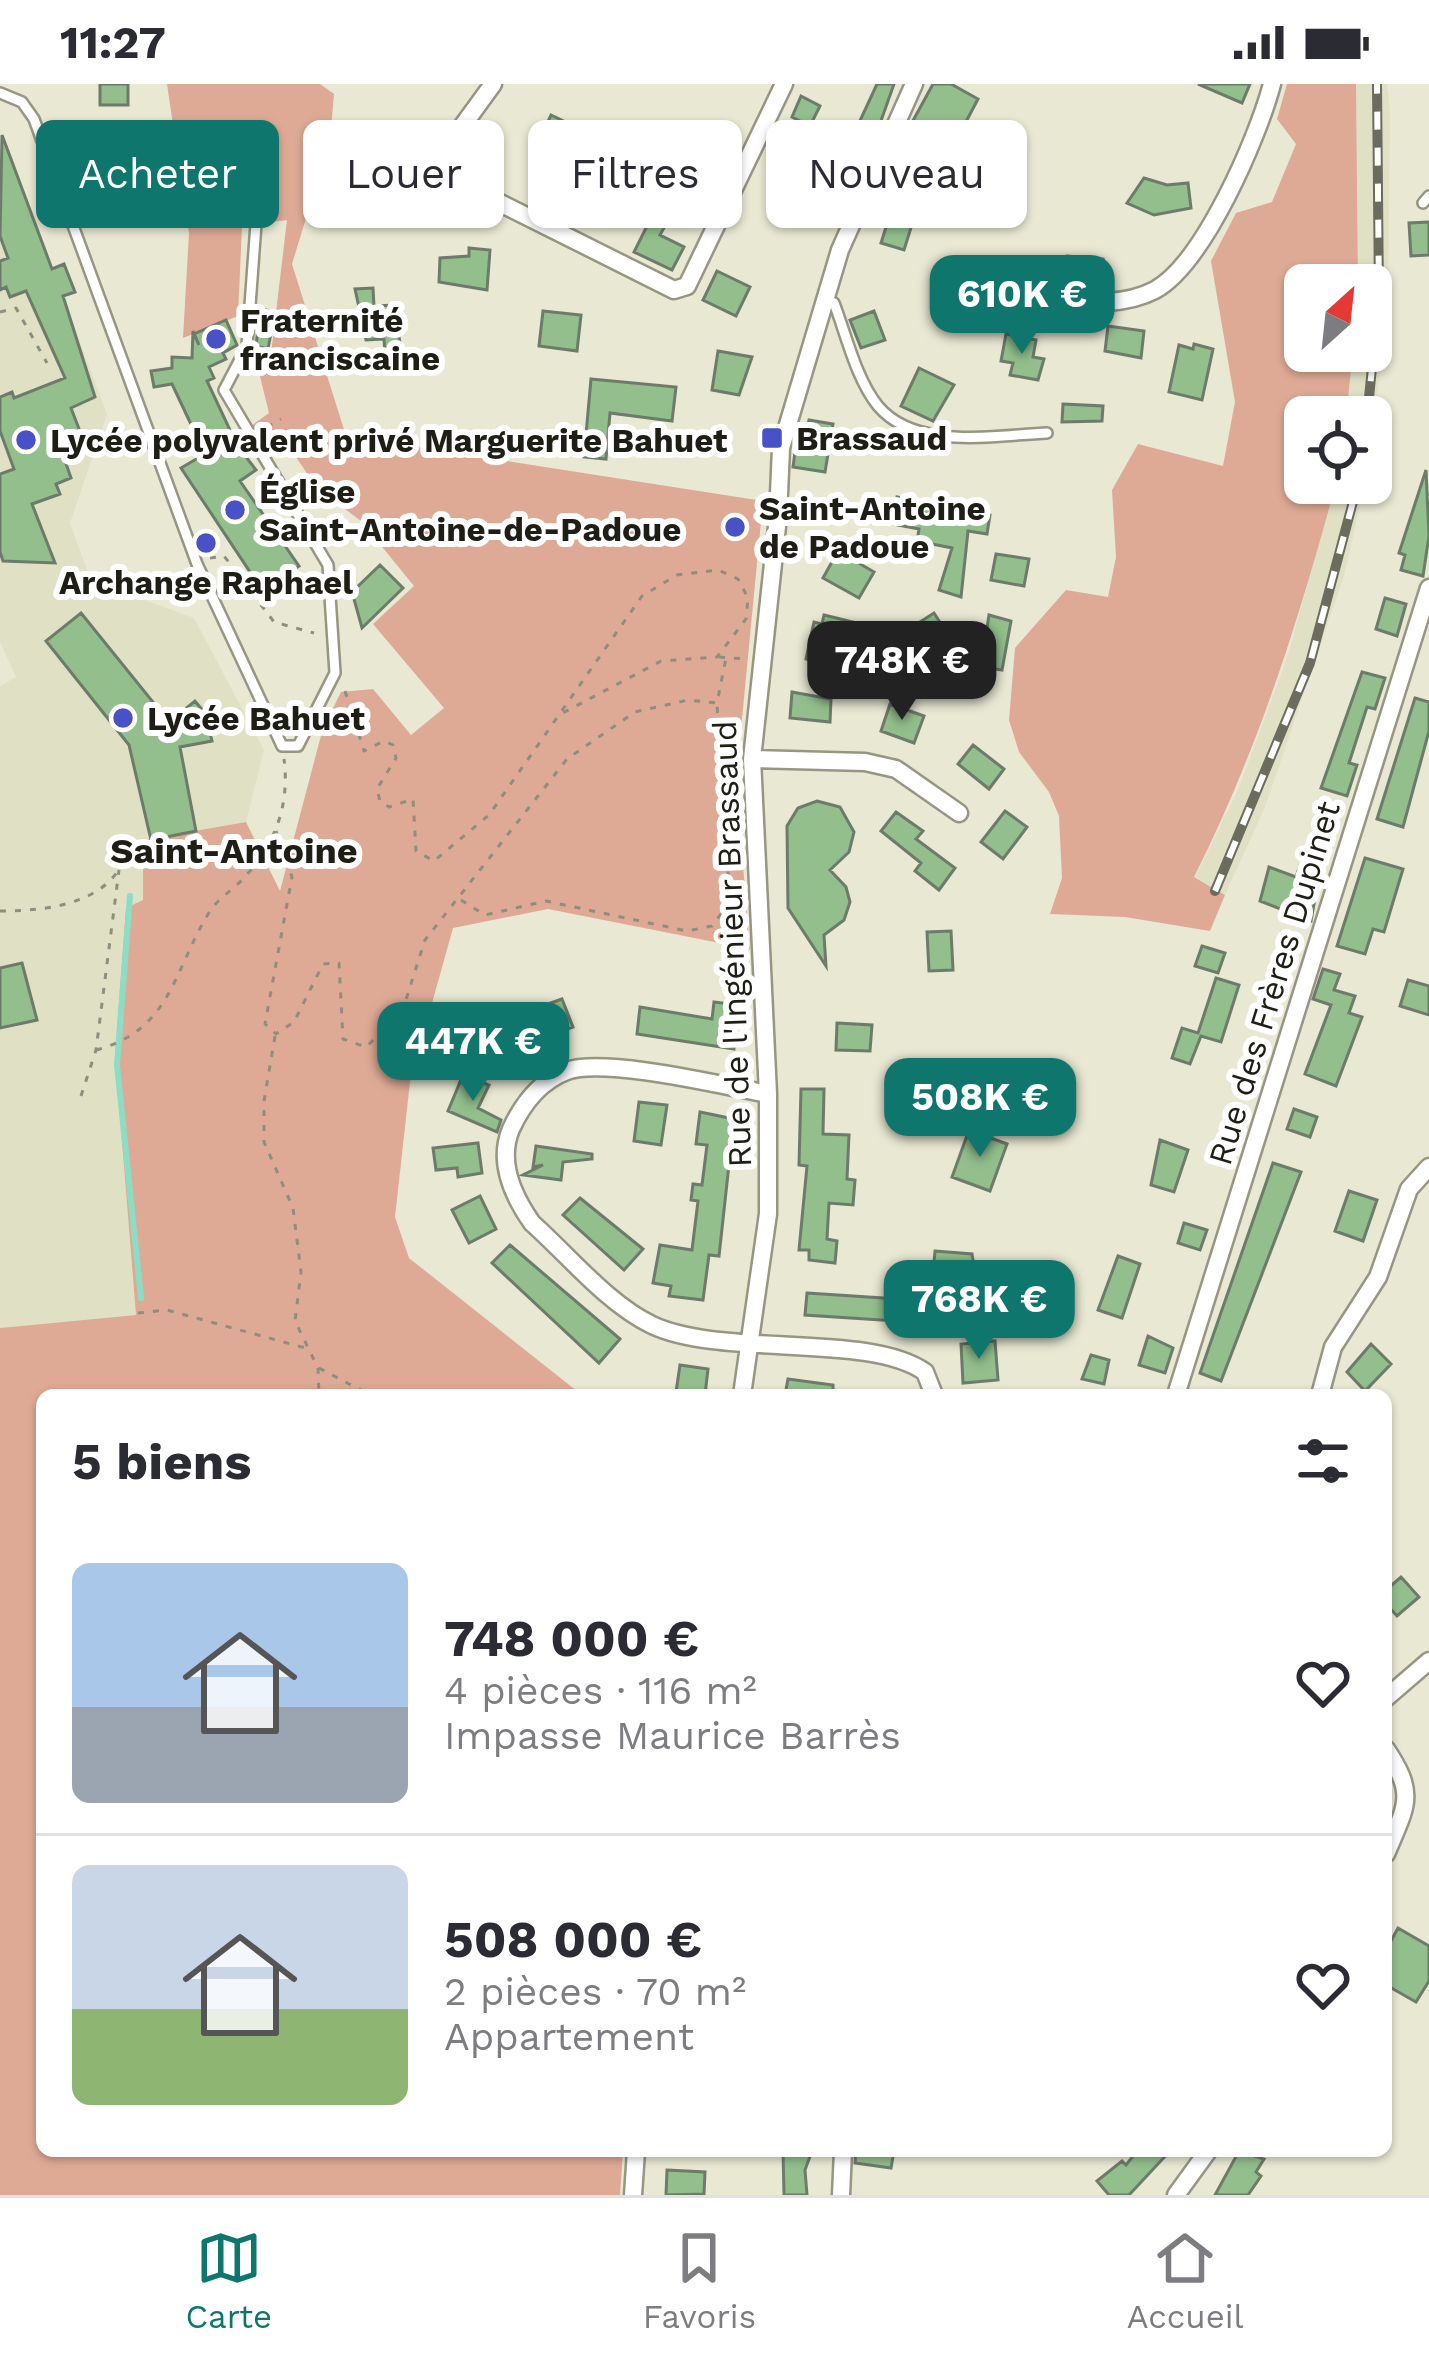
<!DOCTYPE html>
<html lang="fr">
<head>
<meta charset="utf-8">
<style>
  :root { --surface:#fff; --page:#f2f2f3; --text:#2b2b33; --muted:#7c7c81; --line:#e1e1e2; --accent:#0f766e }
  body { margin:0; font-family:"Work Sans",sans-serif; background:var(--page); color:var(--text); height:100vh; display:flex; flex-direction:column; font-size:45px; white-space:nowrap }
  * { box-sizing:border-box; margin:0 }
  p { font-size:39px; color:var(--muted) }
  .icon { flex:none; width:66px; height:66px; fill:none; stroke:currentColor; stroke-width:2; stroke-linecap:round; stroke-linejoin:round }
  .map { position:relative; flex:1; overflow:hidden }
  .panel { position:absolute; left:36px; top:1305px; width:1356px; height:768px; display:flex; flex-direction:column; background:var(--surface); border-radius:18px; box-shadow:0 3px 9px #0004 }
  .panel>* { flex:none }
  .hud { position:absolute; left:36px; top:36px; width:1359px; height:108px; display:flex; gap:24px }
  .needle { width:78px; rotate:27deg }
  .controls { position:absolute; left:1284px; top:180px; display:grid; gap:24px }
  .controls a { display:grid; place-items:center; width:108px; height:108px; border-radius:18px; background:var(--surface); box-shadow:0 3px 9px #0004; font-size:60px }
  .price { position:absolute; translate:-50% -102px; padding:0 27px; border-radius:24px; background:var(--accent); color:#fff; font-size:39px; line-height:78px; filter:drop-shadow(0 3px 6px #0008) }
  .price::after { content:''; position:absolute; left:50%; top:72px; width:36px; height:27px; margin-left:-18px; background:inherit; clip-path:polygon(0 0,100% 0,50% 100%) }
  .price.current { background:#222; color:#fff }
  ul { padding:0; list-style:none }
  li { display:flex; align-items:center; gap:36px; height:300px; padding:0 36px }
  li+li { border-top:3px solid var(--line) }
  li span { display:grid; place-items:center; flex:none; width:336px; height:240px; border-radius:18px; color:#555 }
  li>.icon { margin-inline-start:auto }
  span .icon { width:144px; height:144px; fill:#fffc; stroke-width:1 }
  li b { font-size:51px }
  h2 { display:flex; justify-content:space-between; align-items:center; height:144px; padding:0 36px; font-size:51px }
  .pill { padding:0 42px; border-radius:18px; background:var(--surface); box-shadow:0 3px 9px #0004; font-size:42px; line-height:108px }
  .pill.current { background:var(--accent); color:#fff }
  .status { display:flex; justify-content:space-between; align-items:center; height:84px; padding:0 60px; background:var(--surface); direction:ltr }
  .status svg { height:33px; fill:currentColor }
  .tab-bar { display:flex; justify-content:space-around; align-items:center; height:168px; border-top:3px solid var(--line); background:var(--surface); font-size:33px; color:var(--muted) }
  .tab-bar a { display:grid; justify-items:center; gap:6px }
  .tab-bar .current { color:var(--accent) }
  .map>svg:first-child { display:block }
  .built { fill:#e0e1c4 }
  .green { fill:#deaa95 }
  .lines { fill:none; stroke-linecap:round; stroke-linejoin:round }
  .stream { stroke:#8bddc6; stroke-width:6 }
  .building { fill:#92bf8c; stroke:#6d7b6b; stroke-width:3 }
  .lane-casing { stroke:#969682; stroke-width:14 }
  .street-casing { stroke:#969682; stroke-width:21 }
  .path { stroke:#8e8e7f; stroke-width:3; stroke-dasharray:6 9; stroke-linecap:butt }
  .lane { stroke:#fff; stroke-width:9 }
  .street { stroke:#fff; stroke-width:16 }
  .rail-casing { stroke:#6b6b5e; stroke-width:10 }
  .rail { stroke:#fff; stroke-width:6; stroke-dasharray:18; stroke-linecap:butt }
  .path-bridge { stroke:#8e8e7f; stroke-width:3; stroke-dasharray:6 9; stroke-linecap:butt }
  .poi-dot { fill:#4851c6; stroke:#fff; stroke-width:4.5 }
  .labels { text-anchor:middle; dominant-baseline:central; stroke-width:12; stroke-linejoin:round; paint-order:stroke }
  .poi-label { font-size:33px; font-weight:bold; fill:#1e1e17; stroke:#fff; text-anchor:start }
  .street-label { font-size:33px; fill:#1e1e17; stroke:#fff }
  .neighbourhood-label { font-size:36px; font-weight:bold; fill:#1e1e17; stroke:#fff }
</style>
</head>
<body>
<div class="status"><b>11:27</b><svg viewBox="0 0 49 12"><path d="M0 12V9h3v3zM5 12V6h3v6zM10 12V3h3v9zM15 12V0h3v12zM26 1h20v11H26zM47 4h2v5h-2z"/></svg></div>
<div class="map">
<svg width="1429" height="2111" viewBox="0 0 1429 2111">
  <rect width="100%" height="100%" fill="#e8e8d3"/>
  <path class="built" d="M1356,0H1387L1390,28L1388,215L1371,365V333H1346L1353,267H1371V201H1358Z
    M11,75L52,184L64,180L75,208L63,213L107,330L70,439L91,497L194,534L264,666L246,738L143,756V817L115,971L136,1231L0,1244V602L16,593L0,558V80Z
    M1336,399H1365L1344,492L1265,723L1225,811L1195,793L1238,706L1287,574Z"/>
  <path class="green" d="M167,0H320L334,10L330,56L292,180L346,352L763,417L736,697L750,865L548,825L453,844L410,998L395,1133L409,1174L582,1311H42V2067H623L620,2111H0V1244L136,1231L115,971L126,824L143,816V756L246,738L280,807L323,644L341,608L373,605L411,651L444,624L373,540L414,502L361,437L317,404L281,351L262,362L251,342L269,329L254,268L271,270L287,136L242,142L238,232L183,254L189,149Z
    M1287,0H1356L1358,201H1305V267H1353L1346,333H1305V399H1336C1299,536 1258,666 1194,793L1225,811L1210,847L1125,833L1050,830L1062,794L1059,732L1049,708L1019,668L1009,636L1015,564L1066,506L1108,513L1116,473L1112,406L1138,360L1223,382L1235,318L1211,177L1236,129L1272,118L1296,60L1277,35Z"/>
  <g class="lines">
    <path class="stream" d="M130,812L117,981L141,1214"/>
  </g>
  <path class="building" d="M100,0H128V21H100Z
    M877,0H894L871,65L851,56Z
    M933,0H951L978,15L960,49L977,58L968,73L945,61L938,74L903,55Z
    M1198,0H1250L1242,19Z
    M801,12L820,22L810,42L792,33Z
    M551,31L576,43L558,84L539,75L550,52L543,49Z
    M793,45L820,57L799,101L772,88Z
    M2,51L52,185L64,180L75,208L63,212L95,313L71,324L81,350L70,354L74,366L63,371L71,394L56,400L60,410L32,420L55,479L3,477L0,468V390L14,385L0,347V313L12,308L14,314L65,294L26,207L10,213L6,203L0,206V177L8,174L0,152Z
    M618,82L680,115L660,151L684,163L672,186L634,168L655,126L608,105Z
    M1144,94L1167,101L1188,99L1191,124L1154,131L1127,119Z
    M892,124L915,131L904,166L881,159Z
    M1429,138V171L1411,172L1409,139Z
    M469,164L490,166L487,206L439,198L440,174L469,172Z
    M1067,172L1103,175L1101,200L1064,197Z
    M717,187L750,203L736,232L703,216Z
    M373,204L374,222L394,221L404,284L386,285L384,255L366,256L355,205Z
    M260,225L275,228L268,265L256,262Z
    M543,227L581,231L577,267L539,262Z
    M874,227L885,256L861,264L850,236Z
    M226,236L237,261L223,269L226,275L209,283L214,294L207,297L237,361L256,386L240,397L299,482L262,506L181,384L205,370L172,300L154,303L151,287L172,284V273L192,274L193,247L199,261L194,250Z
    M1108,242L1144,247L1141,274L1105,267Z
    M1006,250L1036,256L1033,273L1044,275L1038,296L1010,291L1013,279L1001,277Z
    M1194,260L1213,265L1202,316L1169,308L1179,261L1193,265Z
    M718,267L752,273L739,311L712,306Z
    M919,284L954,301L933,337L901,322Z
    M591,295L676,303L672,337L610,329L606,375L584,373Z
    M1063,320L1103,322L1102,337L1062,338Z
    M809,336L833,340L825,388L793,383L795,368L803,367Z
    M1426,386L1429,452L1423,492L1401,486L1405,471L1399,469Z
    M897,413L990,431L987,450L968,447L961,513L939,506L952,464L917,457L919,445L893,440Z
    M838,467L874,488L859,514L823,494Z
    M996,470L1029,475L1024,502L991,496Z
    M380,481L403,504L362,544L352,508Z
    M1385,514L1406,520L1397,552L1376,545Z
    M81,529L169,638L195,617L205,629L212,657L180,663L196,747L151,756L129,661L46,557Z
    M934,529L961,571L948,563L920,581L900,551L934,559L912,543Z
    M824,531L853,538L835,583L806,575L814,538L822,540Z
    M989,531L1011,537L1002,586L981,583Z
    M1362,588L1385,594L1375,625L1367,623L1349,679L1357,681L1347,712L1321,704Z
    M792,608L831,615L830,638L790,634Z
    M1415,614L1429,618V647L1403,743L1377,735Z
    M890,620L924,632L914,659L881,647Z
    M973,661L1004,685L989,705L958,680Z
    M817,717L840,723L854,748L849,768L830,786L846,803L850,818L844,836L824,851L826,882L788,824L787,742L798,724Z
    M1005,727L1027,743L1003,775L981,758Z
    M896,728L923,747L916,755L955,784L939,806L915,787L921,779L881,747Z
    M1365,774L1403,785L1384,848L1373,845L1365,870L1337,862Z
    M1300,781L1320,787L1311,837L1260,817L1269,783L1296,793Z
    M951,847L953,886L929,887L927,848Z
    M1202,862L1225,869L1218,889L1195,882Z
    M22,879L37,936L0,944V884Z
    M1323,885L1340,890L1334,906L1355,912L1349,929L1362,933L1336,1002L1305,990L1331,921L1313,915Z
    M1216,894L1239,901L1221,958L1201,952L1190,980L1172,974L1182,944L1198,949Z
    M1408,896L1429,902V931L1400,922Z
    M562,915L573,943L544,953L534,925Z
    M714,918L738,921L734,965L637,950L640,923L712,935Z
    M837,939L872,941L870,967L836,966Z
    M510,942L526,963L496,985L480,963Z
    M463,991L489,1001L478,1024L501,1036L497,1048L448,1027Z
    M801,1005H824L823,1050L849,1051L847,1095L855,1096L853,1121L829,1119L827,1155L837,1157L835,1179L809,1176V1166H799L807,1082L799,1081Z
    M639,1018L667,1021L661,1061L634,1057Z
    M1294,1025L1317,1033L1310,1053L1287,1045Z
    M700,1028L734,1035L719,1172L709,1171L703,1216L669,1212L671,1202L653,1199L660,1161L692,1166L698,1117L691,1116L693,1100L702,1101L707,1061L696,1060Z
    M969,1046L1007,1060L990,1107L952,1093Z
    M1160,1056L1188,1066L1174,1108L1151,1101Z
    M478,1059L482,1089L458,1093L457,1084L436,1086L433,1064Z
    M536,1062L592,1070V1075L563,1078L561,1096L523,1091L543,1081L533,1083Z
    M1273,1079L1301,1088L1221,1297L1200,1289Z
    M1349,1107L1377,1116L1363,1157L1335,1147Z
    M480,1112L496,1145L469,1159L452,1126Z
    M580,1114L643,1165L624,1186L563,1131Z
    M1184,1139L1207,1146L1200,1166L1178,1159Z
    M510,1161L620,1255L599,1279L492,1179Z
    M935,1167L972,1170L977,1200L932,1199Z
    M1118,1172L1140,1180L1122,1234L1098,1226Z
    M807,1209L913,1216L911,1238L805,1231Z
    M1148,1252L1173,1264L1165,1289L1139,1281Z
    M995,1257L998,1296L963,1299L961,1260Z
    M1371,1260L1391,1280L1365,1307L1347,1288Z
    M1091,1271L1109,1276L1104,1300L1082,1295Z
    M680,1281L708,1285L705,1311L676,1308Z
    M788,1295L833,1301V1311H785Z
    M1401,1493L1419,1513L1397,1532L1386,1520V1506Z
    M1398,1844L1429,1862V1897L1416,1918L1386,1901V1866Z
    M783,2067H812L805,2086L807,2111H784Z
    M856,2067H894L891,2084L855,2079Z
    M1137,2067H1170L1129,2111H1109L1097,2097L1122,2077L1126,2081Z
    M1239,2067L1264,2075L1256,2088L1261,2092L1248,2111H1215Z
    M667,2086L705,2088L704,2110L666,2111Z"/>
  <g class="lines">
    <defs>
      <path id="lane" d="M0,9L22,18L34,35L197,480L282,662H298L335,589L328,481L224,306L247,262L256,140
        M1423,119L1429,112
        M824,214L834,219C846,250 856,295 878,322C916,367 995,351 1047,349"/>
      <path id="street" d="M493,0L461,44L447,83L452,95L674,206L687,202L784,0
        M1036,215C1074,217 1119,225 1155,206C1204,179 1258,53 1272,0
        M752,675L865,678L896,685L959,729
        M768,1010C725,1002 604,973 567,987C540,997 523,1019 511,1045C497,1078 513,1112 532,1139C569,1172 608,1220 652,1241C722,1274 869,1248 925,1288L934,1311
        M742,1311L768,1130V1010L752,675L778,433L781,364L840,166L914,0
        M1176,1311L1429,504
        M1320,1311L1333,1263L1378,1193L1409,1105L1429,1083
        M1386,1614L1429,1577
        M1386,1665C1417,1711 1406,1722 1386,1770
        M633,2111L636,2067
        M841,2111L843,2067
        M1176,2111L1208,2067"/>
    </defs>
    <use href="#lane" class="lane-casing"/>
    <use href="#street" class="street-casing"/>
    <path class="path" d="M0,228L16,224L47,279
      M267,343L281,335
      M210,474L224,472L274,538L314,549
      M719,573L745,575
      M345,607L364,667L384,657L393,661L396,674L377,705L380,717L389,723L413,715L416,767L434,777L489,731L642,512L677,491L718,486L738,495L748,514L746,535L717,573L661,577L557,632
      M276,747L292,793L265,940L276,950L294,938L323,880L339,879L343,955L366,963L402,928L425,856L567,675L635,628L688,616L717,619L726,574
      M461,816L485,831L546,817L687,847L712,842L730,818L717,621
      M0,827C40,827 94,822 118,787
      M275,952L264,1017V1058L293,1124L301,1188L295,1237L318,1284L319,1311
      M96,966C172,946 173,886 210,827C218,815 232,806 243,795C275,760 290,722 284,675
      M81,1012L96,966L119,786
      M138,1229L167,1226L309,1265
      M319,1284L370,1311"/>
    <use href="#lane" class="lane"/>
    <use href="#street" class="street"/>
    <defs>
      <path id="rail" d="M1367,333L1379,215L1377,0
        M1215,807L1310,579L1358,399"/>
    </defs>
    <use href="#rail" class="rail-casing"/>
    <use href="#rail" class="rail"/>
    <path class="path-bridge" d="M242,358L256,350"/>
  </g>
  <g class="poi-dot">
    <circle cx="216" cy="255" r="12"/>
    <rect x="760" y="342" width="24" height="24" rx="6"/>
    <circle cx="26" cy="356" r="12"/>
    <circle cx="235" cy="426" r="12"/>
    <circle cx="735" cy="443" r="12"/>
    <circle cx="206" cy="459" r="12"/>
    <circle cx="123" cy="634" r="12"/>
  </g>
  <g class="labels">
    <g class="poi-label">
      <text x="240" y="236">Fraternité<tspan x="240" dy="38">franciscaine</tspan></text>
      <text x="796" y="354">Brassaud</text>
      <text x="50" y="356">Lycée polyvalent privé Marguerite Bahuet</text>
      <text x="259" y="407">Église<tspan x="259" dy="38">Saint-Antoine-de-Padoue</tspan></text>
      <text x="759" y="424">Saint-Antoine<tspan x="759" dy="38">de Padoue</tspan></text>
      <text x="206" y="498" text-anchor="middle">Archange Raphael</text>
      <text x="147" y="634">Lycée Bahuet</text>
    </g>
    <g class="street-label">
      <text transform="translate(732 860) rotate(-92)">Rue de l'Ingénieur Brassaud</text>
      <text transform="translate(1274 899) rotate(-73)">Rue des Frères Dupinet</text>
    </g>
    <g class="neighbourhood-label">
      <text x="234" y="767">Saint-Antoine</text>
    </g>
  </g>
</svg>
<div class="controls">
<a><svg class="needle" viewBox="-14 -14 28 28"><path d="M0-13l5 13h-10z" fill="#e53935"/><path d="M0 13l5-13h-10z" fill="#7c7c81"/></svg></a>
<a><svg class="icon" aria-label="locate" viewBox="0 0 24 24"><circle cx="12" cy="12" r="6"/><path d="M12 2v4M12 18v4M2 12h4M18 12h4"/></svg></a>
</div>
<b class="price" style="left:1022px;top:273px">610K €</b>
<b class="price current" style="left:902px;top:639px">748K €</b>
<b class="price" style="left:473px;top:1020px">447K €</b>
<b class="price" style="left:980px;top:1076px">508K €</b>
<b class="price" style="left:979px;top:1278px">768K €</b>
<div class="hud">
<a class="pill current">Acheter</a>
<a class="pill">Louer</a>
<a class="pill">Filtres</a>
<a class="pill">Nouveau</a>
</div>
<section class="panel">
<h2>5 biens<svg class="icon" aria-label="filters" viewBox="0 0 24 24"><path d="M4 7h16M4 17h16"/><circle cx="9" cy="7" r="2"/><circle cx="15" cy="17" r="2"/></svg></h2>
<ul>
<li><span style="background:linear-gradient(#a9c7e8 60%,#9aa5b1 0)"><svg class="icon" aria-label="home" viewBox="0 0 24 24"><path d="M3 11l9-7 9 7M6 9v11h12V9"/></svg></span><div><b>748 000 €</b><p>4 pièces · 116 m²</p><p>Impasse Maurice Barrès</p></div><svg class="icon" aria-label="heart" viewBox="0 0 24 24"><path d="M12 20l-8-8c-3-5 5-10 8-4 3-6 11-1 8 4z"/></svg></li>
<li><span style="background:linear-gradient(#c9d6e8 60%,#8fb573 0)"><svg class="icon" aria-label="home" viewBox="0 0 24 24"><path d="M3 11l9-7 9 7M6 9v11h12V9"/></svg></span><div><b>508 000 €</b><p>2 pièces · 70 m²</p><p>Appartement</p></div><svg class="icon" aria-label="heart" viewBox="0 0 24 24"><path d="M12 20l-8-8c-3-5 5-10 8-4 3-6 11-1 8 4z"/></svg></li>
</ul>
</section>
</div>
<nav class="tab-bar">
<a class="current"><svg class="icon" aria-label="map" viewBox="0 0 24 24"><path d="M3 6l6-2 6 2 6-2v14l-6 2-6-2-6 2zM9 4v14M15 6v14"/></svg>Carte</a>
<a><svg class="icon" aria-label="saved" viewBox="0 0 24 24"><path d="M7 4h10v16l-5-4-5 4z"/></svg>Favoris</a>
<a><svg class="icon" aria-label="home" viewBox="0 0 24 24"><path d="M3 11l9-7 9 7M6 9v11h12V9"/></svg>Accueil</a>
</nav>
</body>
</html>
